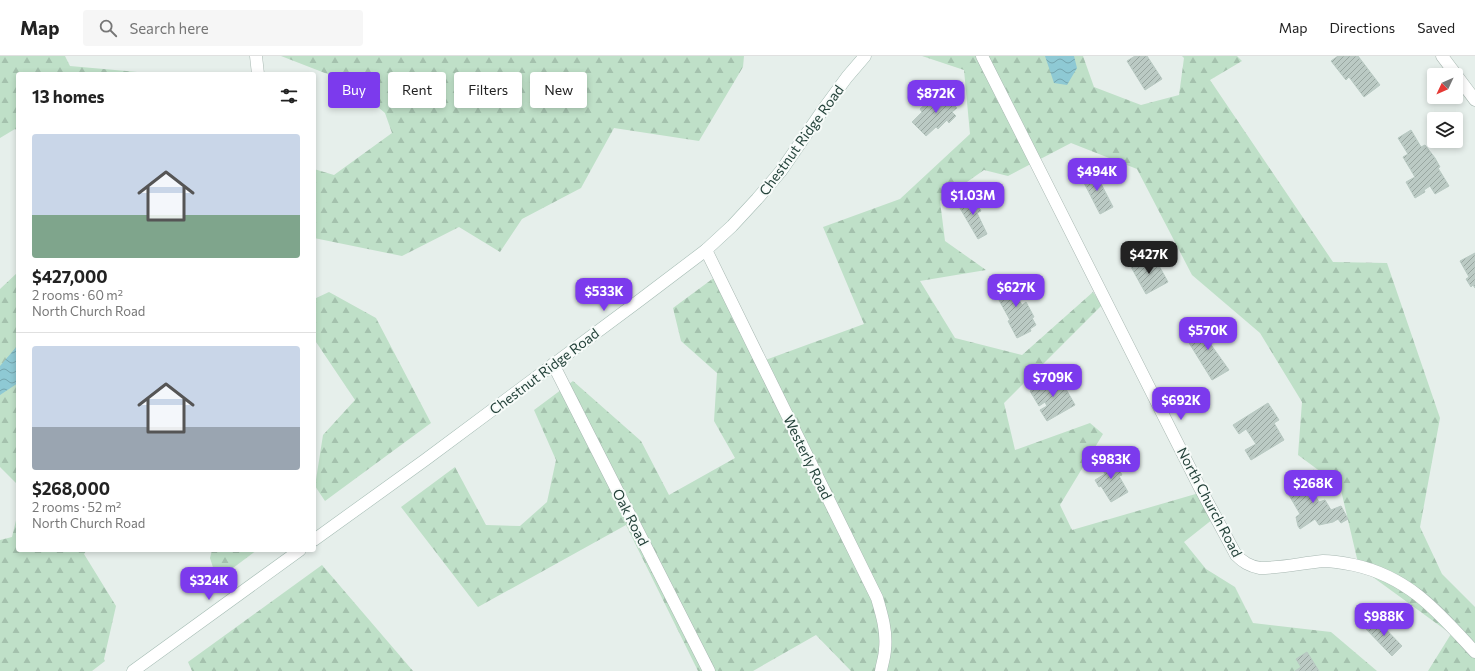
<!DOCTYPE html>
<html lang="en">
<head>
<meta charset="utf-8">
<style>
  :root { --surface:#fff; --page:#f6f6f6; --text:#222; --muted:#767676; --line:#e0e0e0; --accent:#7c3aed }
  body { margin:0; font-family:Commissioner,sans-serif; background:var(--page); color:var(--text); height:100vh; display:flex; flex-direction:column; font-size:15px; white-space:nowrap }
  * { box-sizing:border-box; margin:0 }
  p { font-size:13px; color:var(--muted) }
  .icon { flex:none; width:22px; height:22px; fill:none; stroke:currentColor; stroke-width:2; stroke-linecap:round; stroke-linejoin:round }
  .map { position:relative; flex:1; overflow:hidden }
  .panel { position:absolute; left:16px; top:16px; width:300px; height:480px; display:flex; flex-direction:column; background:var(--surface); border-radius:4px; box-shadow:0 2px 6px #0003 }
  .panel>* { flex:none }
  .banner { position:absolute; left:328px; top:16px; width:380px; height:36px; display:flex; gap:8px }
  .needle { width:26px; rotate:226deg }
  .buttons { position:absolute; left:1427px; top:12px; display:grid; gap:8px }
  .buttons a { display:grid; place-items:center; width:36px; height:36px; border-radius:4px; background:var(--surface); box-shadow:0 2px 6px #0003; font-size:20px }
  .price { position:absolute; translate:-50% -34px; padding:0 9px; border-radius:8px; background:var(--accent); color:#fff; font-size:13px; line-height:26px; filter:drop-shadow(0 1px 2px #0008) }
  .price::after { content:''; position:absolute; left:50%; top:24px; width:12px; height:9px; margin-left:-6px; background:inherit; clip-path:polygon(0 0,100% 0,50% 100%) }
  .price.current { background:#222; color:#fff }
  ul { padding:0; list-style:none }
  li { display:grid; align-content:center; gap:8px; height:212px; padding:0 16px }
  li+li { border-top:1px solid var(--line) }
  li span { display:grid; place-items:center; height:124px; border-radius:4px; color:#555 }
  li>.icon { margin-inline-start:auto }
  span .icon { width:72px; height:72px; fill:#fffc; stroke-width:1 }
  li b { font-size:17px }
  h2 { display:flex; justify-content:space-between; align-items:center; height:48px; padding:0 16px; font-size:17px }
  .tag { padding:0 14px; border-radius:4px; background:var(--surface); box-shadow:0 2px 6px #0003; font-size:14px; line-height:36px }
  .tag.current { background:var(--accent); color:#fff }
  header { display:flex; align-items:center; gap:24px; box-sizing:border-box; height:56px; padding:0 20px; background:var(--surface); border-bottom:1px solid var(--line) }
  header strong { font-size:19px }
  nav { display:flex; gap:22px; margin-inline-start:auto; font-size:14px }
  .search { width:280px; height:36px; background:var(--page); display:flex; align-items:center; gap:10px; box-sizing:border-box; padding:0 14px; border-radius:4px; color:var(--muted); font-size:15px }
  .map>svg:first-child { display:block }
  .forest { fill:url(#forest-firs) }
  .water { fill:url(#water-waves) }
  .building { fill:url(#building-hatch); stroke:#b8c9c2 }
  .lines { fill:none; stroke-linecap:round; stroke-linejoin:round }
  .street-casing { stroke:#a8b8b2; stroke-width:13 }
  .secondary-casing { stroke:#a4bbb3; stroke-width:13 }
  .street { stroke:#fff; stroke-width:12 }
  .secondary { stroke:#fff; stroke-width:12 }
  .labels { text-anchor:middle; dominant-baseline:central; stroke-width:4; stroke-linejoin:round; paint-order:stroke }
  .street-label { font-size:14px; fill:#24423a; stroke:#f7fbf9 }
</style>
</head>
<body>
<header>
<strong>Map</strong>
<div class="search"><svg class="icon" aria-label="search" viewBox="0 0 24 24"><circle cx="10" cy="10" r="6"/><path d="M15 15l6 6"/></svg>Search here</div>
<nav><a>Map</a><a>Directions</a><a>Saved</a></nav>
</header>
<div class="map">
<svg width="1475" height="615" viewBox="0 0 1475 615">
  <defs>
    <pattern id="forest-firs" width="22" height="20" patternUnits="userSpaceOnUse"><rect width="22" height="20" fill="#bfe0c8"/><path d="M5 1l3.5 6h-7zM16 11l3.5 6h-7z" fill="#a4c1ad"/></pattern>
    <pattern id="water-waves" width="16" height="10" patternUnits="userSpaceOnUse"><rect width="16" height="10" fill="#8ec9d4"/><path d="M0 5q4-4 8 0t8 0" fill="none" stroke="#74a5ad"/></pattern>
    <pattern id="building-hatch" width="6" height="6" patternUnits="userSpaceOnUse"><rect width="6" height="6" fill="#bbcac4"/><path d="M-1 1l2-2M0 6l6-6M5 7l2-2" fill="none" stroke="#98a6a0"/></pattern>
  </defs>
  <rect width="100%" height="100%" fill="#e6efeb"/>
  <path class="forest" d="M0,0H65L70,10L160,18H18V75L15,73L0,82Z
    M281,0H744L743,11L699,85L614,72L581,132L522,163L500,196L459,171L402,200L314,182V113L334,119L392,77L385,57L348,26Z
    M922,0H1083L1094,31L1141,49L1179,39L1184,2L1182,0H1237L1242,5L1210,24L1333,206L1387,207L1440,362L1420,471L1442,518L1475,551V615H1428L1451,578L1359,511L1340,430L1298,399L1302,346L1260,277L1192,219L1137,113L1071,87L1008,120L984,114L940,145L945,185L986,214L920,225L955,282L1022,299L1093,236L1102,249L1004,347L1015,394L1090,367L1103,378L1060,449L1072,474L1199,437L1213,463L1184,486L1206,513L1235,531L1253,567L1331,576L1377,615H851L816,579L753,615H698L626,469L478,551L401,451L455,411L486,469L520,470L547,446L556,404L534,354L573,325L641,385L669,439L735,402L714,365L717,317L681,285L673,252L715,221L760,306L864,268L823,171L900,143L970,78L964,14Z
    M18,216V429L0,411V233Z
    M329,236L376,262L431,367L325,445L315,430L323,379L355,344L314,283V243Z
    M18,456V494H87L84,498L116,550L104,603L105,605L92,615H0V484L12,481Z
    M212,494H257L217,524L210,502Z
    M322,509L413,615H192L188,606Z"/>
  <path class="water" d="M1045,0H1074L1077,12L1067,29L1054,27Z
    M18,289V327L0,339V310Z"/>
  <path class="building" d="M1135,0H1147L1162,23L1145,34L1127,5Z
    M1338,0H1358L1380,29L1364,41L1349,21L1346,24L1331,5Z
    M947,35L954,42L950,45L957,52L952,56L956,60L949,67L947,64L938,73L936,71L926,80L912,66L922,56L920,53L928,46L929,47L936,39L939,43Z
    M1411,74L1421,91L1425,89L1435,102L1440,111L1438,112L1449,130L1435,138L1430,130L1424,134L1425,136L1415,142L1406,126L1415,121L1403,101L1408,98L1398,82Z
    M1094,114L1113,151L1100,158L1081,121Z
    M972,139L981,155L977,157L987,178L978,183L957,147Z
    M1475,197V232L1473,229L1471,231L1466,223L1469,221L1460,205Z
    M1146,200L1152,211L1158,208L1168,226L1146,238L1130,209Z
    M1016,223L1025,241L1019,244L1022,249L1026,246L1034,261L1032,262L1036,269L1030,273L1031,275L1017,282L1008,265L1010,264L994,235Z
    M1210,267L1219,280L1209,286L1229,314L1212,324L1186,282Z
    M1058,319L1075,349L1047,365L1040,354L1047,350L1045,346L1039,350L1030,335Z
    M1268,347L1279,364L1274,367L1284,384L1251,404L1245,394L1256,388L1246,373L1239,378L1233,369Z
    M1111,400L1122,419L1119,420L1128,436L1111,446L1101,430L1099,431L1095,424L1105,418L1099,407Z
    M1314,414L1322,427L1312,434L1319,446L1325,444L1331,454L1341,450L1348,463L1341,467L1338,463L1333,466L1319,469L1315,463L1300,473L1298,470L1296,461L1300,458L1286,434L1295,432L1301,428L1300,423Z
    M1375,562L1402,590L1392,600L1365,572Z
    M1307,596L1319,615H1295L1301,611L1296,603Z"/>
  <g class="lines">
    <defs>
      <path id="street" d="M256,0L258,18
        M982,0L1200,432L1236,499C1243,506 1249,510 1260,512C1281,512 1302,507 1323,505C1333,505 1344,507 1354,509C1409,521 1438,556 1475,596
        M1442,0L1475,44
        M706,194L877,542C882,559 887,576 885,593C885,600 882,608 881,615
        M553,308L709,615"/>
      <path id="secondary" d="M314,484L425,404L640,244L706,194L732,170L757,143L781,115L825,51L847,21L865,0
        M133,615L300,494"/>
    </defs>
    <use href="#street" class="street-casing"/>
    <use href="#secondary" class="secondary-casing"/>
    <use href="#street" class="street"/>
    <use href="#secondary" class="secondary"/>
  </g>
  <g class="labels">
    <g class="street-label">
      <text transform="translate(801 84) rotate(-54)">Chestnut Ridge Road</text>
      <text transform="translate(544 315) rotate(-37)">Chestnut Ridge Road</text>
      <text transform="translate(808 401) rotate(64)">Westerly Road</text>
      <text transform="translate(1210 446) rotate(62)">North Church Road</text>
      <text transform="translate(631 461) rotate(63)">Oak Road</text>
    </g>
  </g>
</svg>
<div class="buttons">
<a><svg class="needle" viewBox="-14 -14 28 28"><path d="M0-13l5 13h-10z" fill="#e53935"/><path d="M0 13l5-13h-10z" fill="#767676"/></svg></a>
<a><svg class="icon" aria-label="layers" viewBox="0 0 24 24"><path d="M12 4l9 5-9 5-9-5zM3 14l9 5 9-5"/></svg></a>
</div>
<b class="price" style="left:936px;top:58px">$872K</b>
<b class="price" style="left:1097px;top:136px">$494K</b>
<b class="price" style="left:973px;top:160px">$1.03M</b>
<b class="price current" style="left:1149px;top:219px">$427K</b>
<b class="price" style="left:1016px;top:252px">$627K</b>
<b class="price" style="left:604px;top:256px">$533K</b>
<b class="price" style="left:1208px;top:295px">$570K</b>
<b class="price" style="left:1053px;top:342px">$709K</b>
<b class="price" style="left:1181px;top:365px">$692K</b>
<b class="price" style="left:1111px;top:424px">$983K</b>
<b class="price" style="left:1313px;top:448px">$268K</b>
<b class="price" style="left:209px;top:545px">$324K</b>
<b class="price" style="left:1384px;top:581px">$988K</b>
<div class="banner">
<a class="tag current">Buy</a>
<a class="tag">Rent</a>
<a class="tag">Filters</a>
<a class="tag">New</a>
</div>
<section class="panel">
<h2>13 homes<svg class="icon" aria-label="filters" viewBox="0 0 24 24"><path d="M4 7h16M4 17h16"/><circle cx="9" cy="7" r="2"/><circle cx="15" cy="17" r="2"/></svg></h2>
<ul>
<li><span style="background:linear-gradient(#c9d6e8 65%,#7fa58c 0)"><svg class="icon" aria-label="home" viewBox="0 0 24 24"><path d="M3 11l9-7 9 7M6 9v11h12V9"/></svg></span><div><b>$427,000</b><p>2 rooms · 60 m²</p><p>North Church Road</p></div></li>
<li><span style="background:linear-gradient(#c9d6e8 65%,#9aa5b1 0)"><svg class="icon" aria-label="home" viewBox="0 0 24 24"><path d="M3 11l9-7 9 7M6 9v11h12V9"/></svg></span><div><b>$268,000</b><p>2 rooms · 52 m²</p><p>North Church Road</p></div></li>
</ul>
</section>
</div>
</body>
</html>
